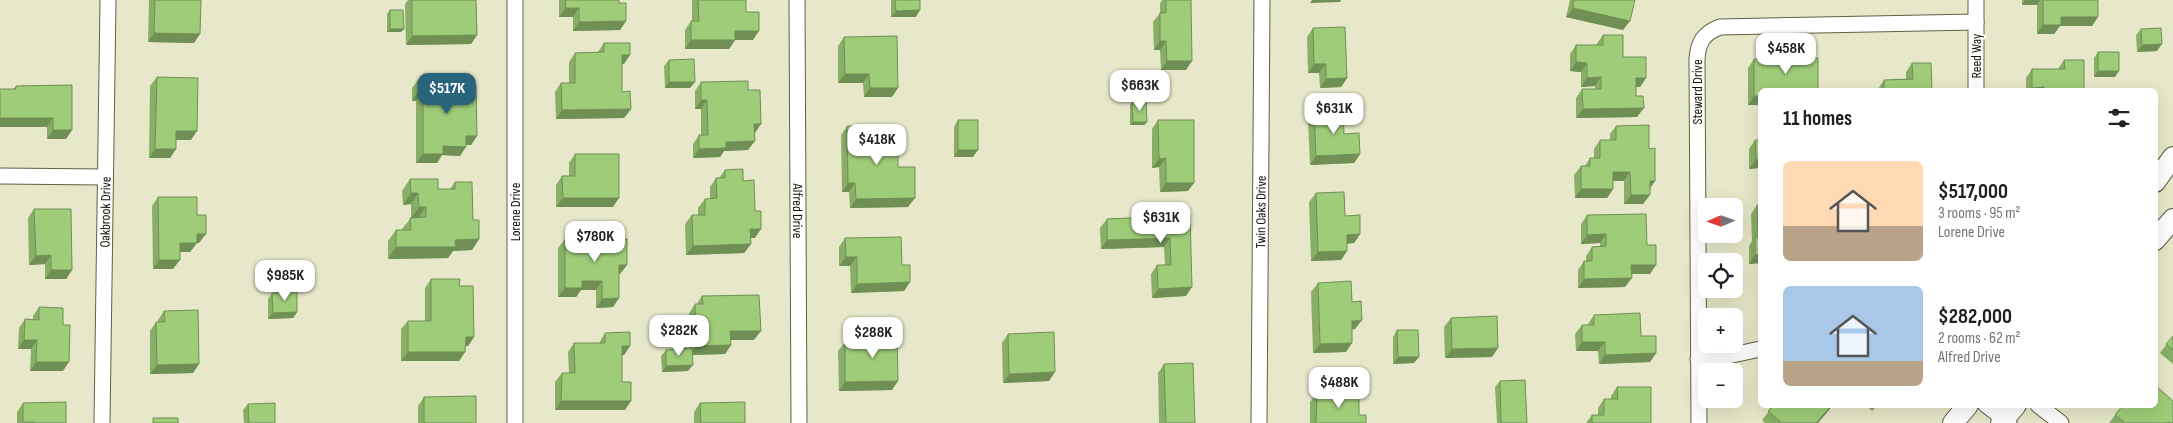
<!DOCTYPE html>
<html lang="en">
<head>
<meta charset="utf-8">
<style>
  :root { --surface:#fff; --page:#f6f6f6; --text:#202124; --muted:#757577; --accent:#28657c }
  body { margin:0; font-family:"Sofia Sans Condensed",sans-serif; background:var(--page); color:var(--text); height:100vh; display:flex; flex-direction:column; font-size:19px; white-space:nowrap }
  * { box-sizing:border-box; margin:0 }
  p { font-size:16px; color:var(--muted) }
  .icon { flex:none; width:28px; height:28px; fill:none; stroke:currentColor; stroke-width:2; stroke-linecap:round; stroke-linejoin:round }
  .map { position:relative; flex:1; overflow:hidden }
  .side { position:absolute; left:1758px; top:88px; width:400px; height:320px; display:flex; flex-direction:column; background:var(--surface); border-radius:8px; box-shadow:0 5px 20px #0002 }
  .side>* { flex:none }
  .needle { width:32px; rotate:268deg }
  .tools { position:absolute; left:1698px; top:198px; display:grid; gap:10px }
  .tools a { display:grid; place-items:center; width:45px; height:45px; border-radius:8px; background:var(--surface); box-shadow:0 5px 20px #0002; font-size:25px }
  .price { position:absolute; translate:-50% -42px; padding:0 11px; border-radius:10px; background:#fff; color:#222; font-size:16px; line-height:32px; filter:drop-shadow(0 1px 2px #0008) }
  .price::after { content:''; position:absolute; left:50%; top:30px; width:15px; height:11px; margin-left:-8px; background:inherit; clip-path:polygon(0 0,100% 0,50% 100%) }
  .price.on { background:var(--accent); color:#fff }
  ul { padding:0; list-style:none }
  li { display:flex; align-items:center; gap:15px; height:125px; padding:0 25px }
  li span { display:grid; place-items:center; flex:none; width:140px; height:100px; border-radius:8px; color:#555 }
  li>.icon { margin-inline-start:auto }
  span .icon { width:60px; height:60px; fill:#fffc; stroke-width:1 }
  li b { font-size:21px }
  h2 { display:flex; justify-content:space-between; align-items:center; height:60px; padding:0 25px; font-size:21px }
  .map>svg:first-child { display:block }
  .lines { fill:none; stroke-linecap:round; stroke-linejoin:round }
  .street-casing { stroke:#606045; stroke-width:17 }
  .secondary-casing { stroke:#606045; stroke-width:22 }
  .street { stroke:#fff; stroke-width:15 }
  .secondary { stroke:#fff; stroke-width:20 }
  .wall { fill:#89af67 }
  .shaded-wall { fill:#6f8f54 }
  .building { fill:#9fcc78; stroke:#6f8f54 }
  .labels { text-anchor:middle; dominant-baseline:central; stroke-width:4; stroke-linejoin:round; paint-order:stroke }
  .street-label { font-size:14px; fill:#121207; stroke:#fff }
</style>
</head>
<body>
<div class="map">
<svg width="2173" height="423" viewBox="0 0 2173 423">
  <rect width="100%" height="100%" fill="#e7e7c9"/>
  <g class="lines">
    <defs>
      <g id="street">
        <path id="s1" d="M797,0L799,423"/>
        <path d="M1976,0V90"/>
        <path d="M0,176L105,177"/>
        <path d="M1698,359L1719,358L1760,349"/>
        <path d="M1986,405L2009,423"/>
        <path d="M2038,405L2061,423"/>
        <path id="s2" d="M102,423L108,0"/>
        <path d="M515,423V0"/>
        <path id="s3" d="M1259,423L1262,0"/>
        <path d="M1699,423L1697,59C1698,42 1704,33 1720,27L1976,22"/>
      </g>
      <path id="secondary" d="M2155,182L2173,157
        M2155,240L2173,219
        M1953,423L1968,405
        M2001,423L2016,405"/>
    </defs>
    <use href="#street" class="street-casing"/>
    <use href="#secondary" class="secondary-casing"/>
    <use href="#street" class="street"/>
    <use href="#secondary" class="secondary"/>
  </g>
  <path class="wall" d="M149,0H201L194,43L148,42Z
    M408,0H476L477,35L471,44L406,45L405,4Z
    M559,0H619V3L626,21L620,30L573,31V17H559Z
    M692,0H746V12L753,40H735L729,49H685V30L691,21H692Z
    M891,0H920L916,17H891Z
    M1162,0H1191L1186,70H1161L1160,50H1154L1153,22L1160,13V4Z
    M1570,0H1635L1623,30L1566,17Z
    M2022,0H2098L2092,26H2060L2054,34H2037V5H2022Z
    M390,10L401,32H387V14Z
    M1313,28L1347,78L1341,87L1320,88L1319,73H1308L1307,37Z
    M2141,29L2157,51L2137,52L2136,35Z
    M1603,35L1623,57L1646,78L1640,87H1636L1637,117L1576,118V98L1582,89H1595V86L1581,87V72L1570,71V54L1576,45H1596Z
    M844,37L892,97H864L863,83H838V46Z
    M604,43L624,64H622V92L631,109L624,118L556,119L555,92L561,83H569V62L575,53L598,52Z
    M2098,52L2115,77H2094V58Z
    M1754,59L1760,90V105H1748V68Z
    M669,60L690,88H665L664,66Z
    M2064,60L2084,90H2026V78L2032,69H2058Z
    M1912,63L1932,90H1878V89L1884,80L1906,79V72Z
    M157,77L191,140H176V149L170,158H149L150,86Z
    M418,80L442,85L477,136L471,145H466L460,156L442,155L437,163H416V101H412V88Z
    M701,82L748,90L755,133L748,150L724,151L720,157L693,158V144L699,135H701V109H695V91Z
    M72,85L66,139H47V127H0V89H13L16,86Z
    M1132,101L1147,122L1144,125H1130V105Z
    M1314,111L1344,134L1360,154L1354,163L1310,165L1308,120Z
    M958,120L973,157H954V127Z
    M1158,120L1188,191L1160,192L1159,167L1152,168V129Z
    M847,126L888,152L898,167L908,207L850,208L849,192H842L841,135Z
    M1616,126L1650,188L1643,204H1624V181H1613V189L1607,198H1575L1574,175L1581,166H1585L1590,158H1594V149L1600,140H1610V134Z
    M1755,140H1760V199H1759L1758,168L1749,169V149Z
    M575,154L613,207H556V185L562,176H569V163Z
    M725,170L743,181L755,238H751V244L744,253L686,255L685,224L692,215H698V208L705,199H710V187L716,178H719Z
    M410,179L438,189H450L455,182L473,220L479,239L472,250L453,251L448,258L388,259V241L396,230H402V229L411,218V204L403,205L402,191Z
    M1316,193L1345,216L1360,234L1354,243L1347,244V251L1341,260L1311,261L1309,202Z
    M158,197L197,215L199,243H197L190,252H180L173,269H153L152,206Z
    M1757,205H1760V263L1749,264V246L1752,241L1751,214Z
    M34,209L72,270L66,279H45V264L29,265L28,218Z
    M1171,214L1186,296L1152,298L1151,274L1157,265H1165L1164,247L1101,249L1100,228L1107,219L1169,216Z
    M1587,215L1647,245L1650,274H1631L1625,287L1578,288V270L1584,261H1586V256L1592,247L1600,246V243L1581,244V224Z
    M845,238L902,265L910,282L904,291L851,293L850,266H839V247Z
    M565,239L627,265L620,274H619V298L613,307L596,308V290H581L576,297H558V248Z
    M431,279L474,337L468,346H465V352L459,361H401V329L408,321H425V288Z
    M1318,283L1352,302L1355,329H1352L1346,352L1313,353L1311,292Z
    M272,293L297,312L293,318L268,319V299Z
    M702,296L754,340H731V345L725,354L692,355L688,371L662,372L661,356L666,350L690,348L689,313L695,304H697Z
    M39,307L63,371H30L31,349H18L19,328L25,319L33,320V316Z
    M164,311L199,364L193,373L150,374V331L156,322H158V320Z
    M1594,315L1641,336L1656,353L1650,362L1599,364L1598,351H1576L1575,334L1582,325H1588V324Z
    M1451,318L1492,357L1445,358L1444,327Z
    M1397,330L1414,363L1393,364V337Z
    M872,331L892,390L839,391L838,351L845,342H866V340Z
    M605,333L630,346L624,355H622V382L625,410H555V382L562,373H569L568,352L574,343H599Z
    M1008,334L1049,381L1003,383L1002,343Z
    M2173,336V364L2160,353Z
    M1164,364L1195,423H1159L1158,373Z
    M1500,381L1527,423H1497L1495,387Z
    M1617,387L1651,423H1586L1592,415H1598V408L1604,399H1611V396Z
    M1317,393L1359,415L1366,423H1310V402Z
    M424,397L476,423H418V406Z
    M23,403L66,423H17V412Z
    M700,403L745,423H694V412Z
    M248,404L275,423H244L243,410Z
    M1774,405H1833L1818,423H1765L1762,420Z
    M1865,405H1878L1872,411Z
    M2123,405L2173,423H2109Z"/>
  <path class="shaded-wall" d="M1312,0H1341L1340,2L1310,3Z
    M2025,0H2040L2037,5H2022Z
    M566,8H579L573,17H559Z
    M1573,8L1630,21L1623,30L1566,17Z
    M920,10L916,17H891L896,11Z
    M2061,17H2098L2092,26H2060L2054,34H2037L2043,25Z
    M626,21L620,30L573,31L579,22Z
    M390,29H404L401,32H387Z
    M735,31H759L753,40H735L729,49H685L691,40Z
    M154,33L200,34L194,43L148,42Z
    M477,35L471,44L406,45L412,36Z
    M1160,41H1166L1160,50H1154Z
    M2162,44L2157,51L2137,52L2142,45Z
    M622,55H630L624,64H615Z
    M1167,61H1192L1186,70H1161Z
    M1576,62L1587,63L1581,72L1570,71Z
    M1314,64H1326L1319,73H1308Z
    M2098,71H2119L2115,77H2094Z
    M845,74H869L863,83H838Z
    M1601,77L1595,86L1581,87L1587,78Z
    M1347,78L1341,87L1320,88L1326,79Z
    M1636,78H1646L1640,87H1630Z
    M669,82H695L690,88H665Z
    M2044,87L2042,90H2031L2032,88Z
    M870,88H898L892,97H864Z
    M418,92H423L416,101H412Z
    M1754,96H1760V105H1748Z
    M701,100H707L701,109H695Z
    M1644,108L1637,117L1576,118L1583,109Z
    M631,109L624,118L556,119L562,110Z
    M0,118H53L47,127H0Z
    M1133,122H1147L1144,125H1130Z
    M754,124H761L755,133H748Z
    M53,130H72L66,139H47Z
    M176,131H197L191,140H170Z
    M466,136H477L471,145H460Z
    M755,141L748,150L724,151L720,157L693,158L699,149L726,142Z
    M443,146L466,147L460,156L442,155L437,163H416L423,154Z
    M155,149H176L170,158H149Z
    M958,150H978L973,157H954Z
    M1360,154L1354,163L1310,165L1316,156Z
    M1166,158L1159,167L1152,168L1159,159Z
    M1760,159V166L1758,168L1749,169L1756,160Z
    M1613,172H1630L1624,181H1606Z
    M1650,181H1655L1649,190Z
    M848,183H855L849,192H842Z
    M1166,183H1194L1188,191L1160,192Z
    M1581,189H1613L1607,198H1575Z
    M411,193H418L411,204L403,205Z
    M1631,195H1650L1643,204H1624Z
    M563,198H619L613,207H556Z
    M915,198L908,207L850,208L856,199Z
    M419,207H426L418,218H411Z
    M750,229H761L755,238H744Z
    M197,234H206L199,243H190Z
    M1360,234L1354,243L1340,244L1347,235Z
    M1606,234L1600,243L1581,244L1587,235Z
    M1170,238L1164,247L1101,249L1107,240Z
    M479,239L472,250L453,251L448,258L388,259L396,247L455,240Z
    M180,243H197L190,252H173Z
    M751,244L744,253L686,255L693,246Z
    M1347,251L1341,260L1311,261L1318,252Z
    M1760,254V263L1749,264L1755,255Z
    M51,255L45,264L29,265L36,256Z
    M846,257H857L850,266H839Z
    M159,260H180L173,269H153Z
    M619,265H627L620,274H613Z
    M1631,265H1656L1650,274H1625Z
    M51,270H72L66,279H45Z
    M1632,278L1625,287L1578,288L1584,279Z
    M582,281H602L596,290H581L576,297H558L565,288Z
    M910,282L904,291L851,293L857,284Z
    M1192,287L1186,296L1152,298L1158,289Z
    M619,298L613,307L596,308L602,299Z
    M297,312L293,318L268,319L273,313Z
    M1362,320L1355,329L1345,330L1352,321Z
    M730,331H761L754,340H724Z
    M466,337H474L468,346H459Z
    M24,340H37L31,349H18Z
    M1582,342H1605L1598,351H1576Z
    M1352,343L1346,352L1313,353L1320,344Z
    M731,345L725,354L690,355L696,346Z
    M622,346H630L624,355H616Z
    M1498,348L1492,357L1445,358L1452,349Z
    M408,352H465L459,361H401Z
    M1656,353L1650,362L1599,364L1605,355Z
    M1398,357H1419L1414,363L1393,364Z
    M36,362H69L63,371H30Z
    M199,364L193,373L150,374L157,365Z
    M693,365L688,371L662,372L666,366Z
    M1055,372L1049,381L1003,383L1009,374Z
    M898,381L892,390L839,391L845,382Z
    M561,401H631L625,410H555Z
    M1832,405H1833L1818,423H1816Z"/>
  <path class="building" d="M155,0H201L200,34L154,33Z
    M412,0H476L477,35L412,36Z
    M565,0H619V3H626V21L579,22V8H566Z
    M698,0H746V12H759V31H735V40H691V21H699Z
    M895,0H920V10L896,11Z
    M1166,0H1191L1192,61H1167L1166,41H1160V13H1166Z
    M1574,0H1635L1630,21L1573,8Z
    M2043,0H2098V17H2061V25H2043Z
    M390,10H403L404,29H390Z
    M1345,27L1347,78L1326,79V64H1314L1313,28Z
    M2161,28L2162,44L2142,45L2141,29Z
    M1603,35H1623V57H1646V78H1636V96H1643L1644,108L1583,109L1582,89H1601V77L1587,78V63L1576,62V45H1603Z
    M897,36L898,88H870L869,74H845L844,37Z
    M604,43H630V55H622V92L630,91L631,109L562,110L561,83H575V53L604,52Z
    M2098,52H2119V71H2098Z
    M1818,58V90H1760V96H1754V59Z
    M694,59L695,82H669V60Z
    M2064,60H2084V90H2044V87L2032,88V69H2065Z
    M1912,63H1931L1932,90H1884V80L1913,79Z
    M157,77L198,78L197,131H176V149H155Z
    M442,79V85H476L477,136H466V147L443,146V154H423V92H418V80Z
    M748,81V90H760L761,124H754L755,141L726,142V148L699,149V135H708L707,100H701V82Z
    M72,85V130H53V118H0V89H16V86Z
    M1132,101H1146L1147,122H1133Z
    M1343,109L1344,134L1359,133L1360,154L1316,156L1314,111Z
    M958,120H978V150H958Z
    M1158,120H1194V183H1166V158L1159,159Z
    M1649,125V149L1655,148V181H1650V195H1631L1630,172H1613V189H1581V166H1590V158H1600V140H1616V126Z
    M847,126H888V152H898V167H915V198L856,199L855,183H848Z
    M1755,140H1760V159L1756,160Z
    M575,154H619V198H563L562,176H575Z
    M743,169V181L754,180L755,211H761V229H750L751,244L693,246L692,215H705V199L717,198L716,178H725V170Z
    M410,179H438V189H455V182H472L473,220H479V239L455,240L456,247H396V230H411L410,218L426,217V207H419L418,193H411Z
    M1344,192L1345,216L1360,215V234L1347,235V251L1318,252L1316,193Z
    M158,197H197V215H206V234H197V243H180V260H159Z
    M1757,205H1760V254L1755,255V237H1758Z
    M34,209H71L72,270H51V255L36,256Z
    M1171,214H1190L1192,287L1158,289L1157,265H1171L1170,238L1107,240V219L1171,216Z
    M1646,214L1647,245H1656V265H1631L1632,278L1584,279V261H1592V247L1606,246V234L1587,235V215Z
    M901,237L902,265H910V282L857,284V257H846L845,238Z
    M565,239H627V265H619V298L602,299V281H582V288H565Z
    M431,279H460L459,286H473L474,337H466L465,352H408V321H431Z
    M1351,281L1352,302L1361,301L1362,320L1352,321V343L1320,344L1318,283Z
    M297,292V312L273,313L272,293Z
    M759,295L761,331H730L731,345L696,346L695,304H703L702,296Z
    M39,307L63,308V325H70L69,362H36L37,340H24L25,319L39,320Z
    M198,310L199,364L157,365L156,322H165L164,311Z
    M1640,313L1641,336H1656V353L1605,355V342H1582V325H1594V315Z
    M1497,316L1498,348L1452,349L1451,318Z
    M1397,330H1418L1419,357H1398Z
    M872,331H897L898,381L845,382V342L873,341Z
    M630,332V346H622V382H631V401H561L562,373H575L574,343H605V333Z
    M1054,332L1055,372L1009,374L1008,334Z
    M2173,336V350L2166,344Z
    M692,348L693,365L666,366V350Z
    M1193,363L1195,423H1166L1164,364Z
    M1525,380L1527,423H1501L1500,381Z
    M2155,385L2173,401V423H2170L2169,422L2167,423H2125L2115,415L2123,405H2155Z
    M1617,387H1651V423H1592V415H1604V399H1618Z
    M1317,393H1359V415H1366V423H1316Z
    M476,396V423H424V397Z
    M66,402V423H34V422H23V403Z
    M745,402V423H701L700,403Z
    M275,403V423H249L248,404Z
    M1774,405H1832L1816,423H1782L1768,411Z
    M153,418H178V423H153Z"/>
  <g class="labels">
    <g class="street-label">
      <text transform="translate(1976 56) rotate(-90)">Reed Way</text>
      <text transform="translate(1697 92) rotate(-90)">Steward Drive</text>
      <text stroke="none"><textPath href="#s2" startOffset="211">Oakbrook Drive</textPath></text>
      <text transform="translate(515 212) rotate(-90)">Lorene Drive</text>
      <text stroke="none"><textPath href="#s1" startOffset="211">Alfred Drive</textPath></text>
      <text stroke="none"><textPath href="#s3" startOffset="211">Twin Oaks Drive</textPath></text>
    </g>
  </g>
</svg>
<div class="tools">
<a><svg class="needle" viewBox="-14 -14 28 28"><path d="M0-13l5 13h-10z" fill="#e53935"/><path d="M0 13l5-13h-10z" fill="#757577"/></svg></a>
<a><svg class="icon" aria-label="locate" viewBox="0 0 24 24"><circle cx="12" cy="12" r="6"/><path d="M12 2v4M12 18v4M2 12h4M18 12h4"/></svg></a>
<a>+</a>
<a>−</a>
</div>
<b class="price" style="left:1786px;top:75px">$458K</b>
<b class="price" style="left:1140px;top:112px">$663K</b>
<b class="price on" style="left:447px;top:115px">$517K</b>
<b class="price" style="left:1334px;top:135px">$631K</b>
<b class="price" style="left:877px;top:166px">$418K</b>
<b class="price" style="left:1161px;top:244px">$631K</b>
<b class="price" style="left:595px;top:263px">$780K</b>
<b class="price" style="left:285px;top:302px">$985K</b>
<b class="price" style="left:679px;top:357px">$282K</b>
<b class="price" style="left:873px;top:359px">$288K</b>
<b class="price" style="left:1339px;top:409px">$488K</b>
<section class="side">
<h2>11 homes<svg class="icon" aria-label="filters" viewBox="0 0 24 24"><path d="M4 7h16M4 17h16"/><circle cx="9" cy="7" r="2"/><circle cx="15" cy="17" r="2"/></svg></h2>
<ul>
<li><span style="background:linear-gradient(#ffd9b3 65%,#b9a48a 0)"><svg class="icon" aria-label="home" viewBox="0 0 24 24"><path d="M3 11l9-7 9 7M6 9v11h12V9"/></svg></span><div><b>$517,000</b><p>3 rooms · 95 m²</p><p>Lorene Drive</p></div></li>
<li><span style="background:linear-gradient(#a9c7e8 75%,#b9a48a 0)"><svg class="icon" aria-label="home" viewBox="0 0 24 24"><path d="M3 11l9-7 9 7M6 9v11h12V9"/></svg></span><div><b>$282,000</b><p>2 rooms · 62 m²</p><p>Alfred Drive</p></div></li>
</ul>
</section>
</div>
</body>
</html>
